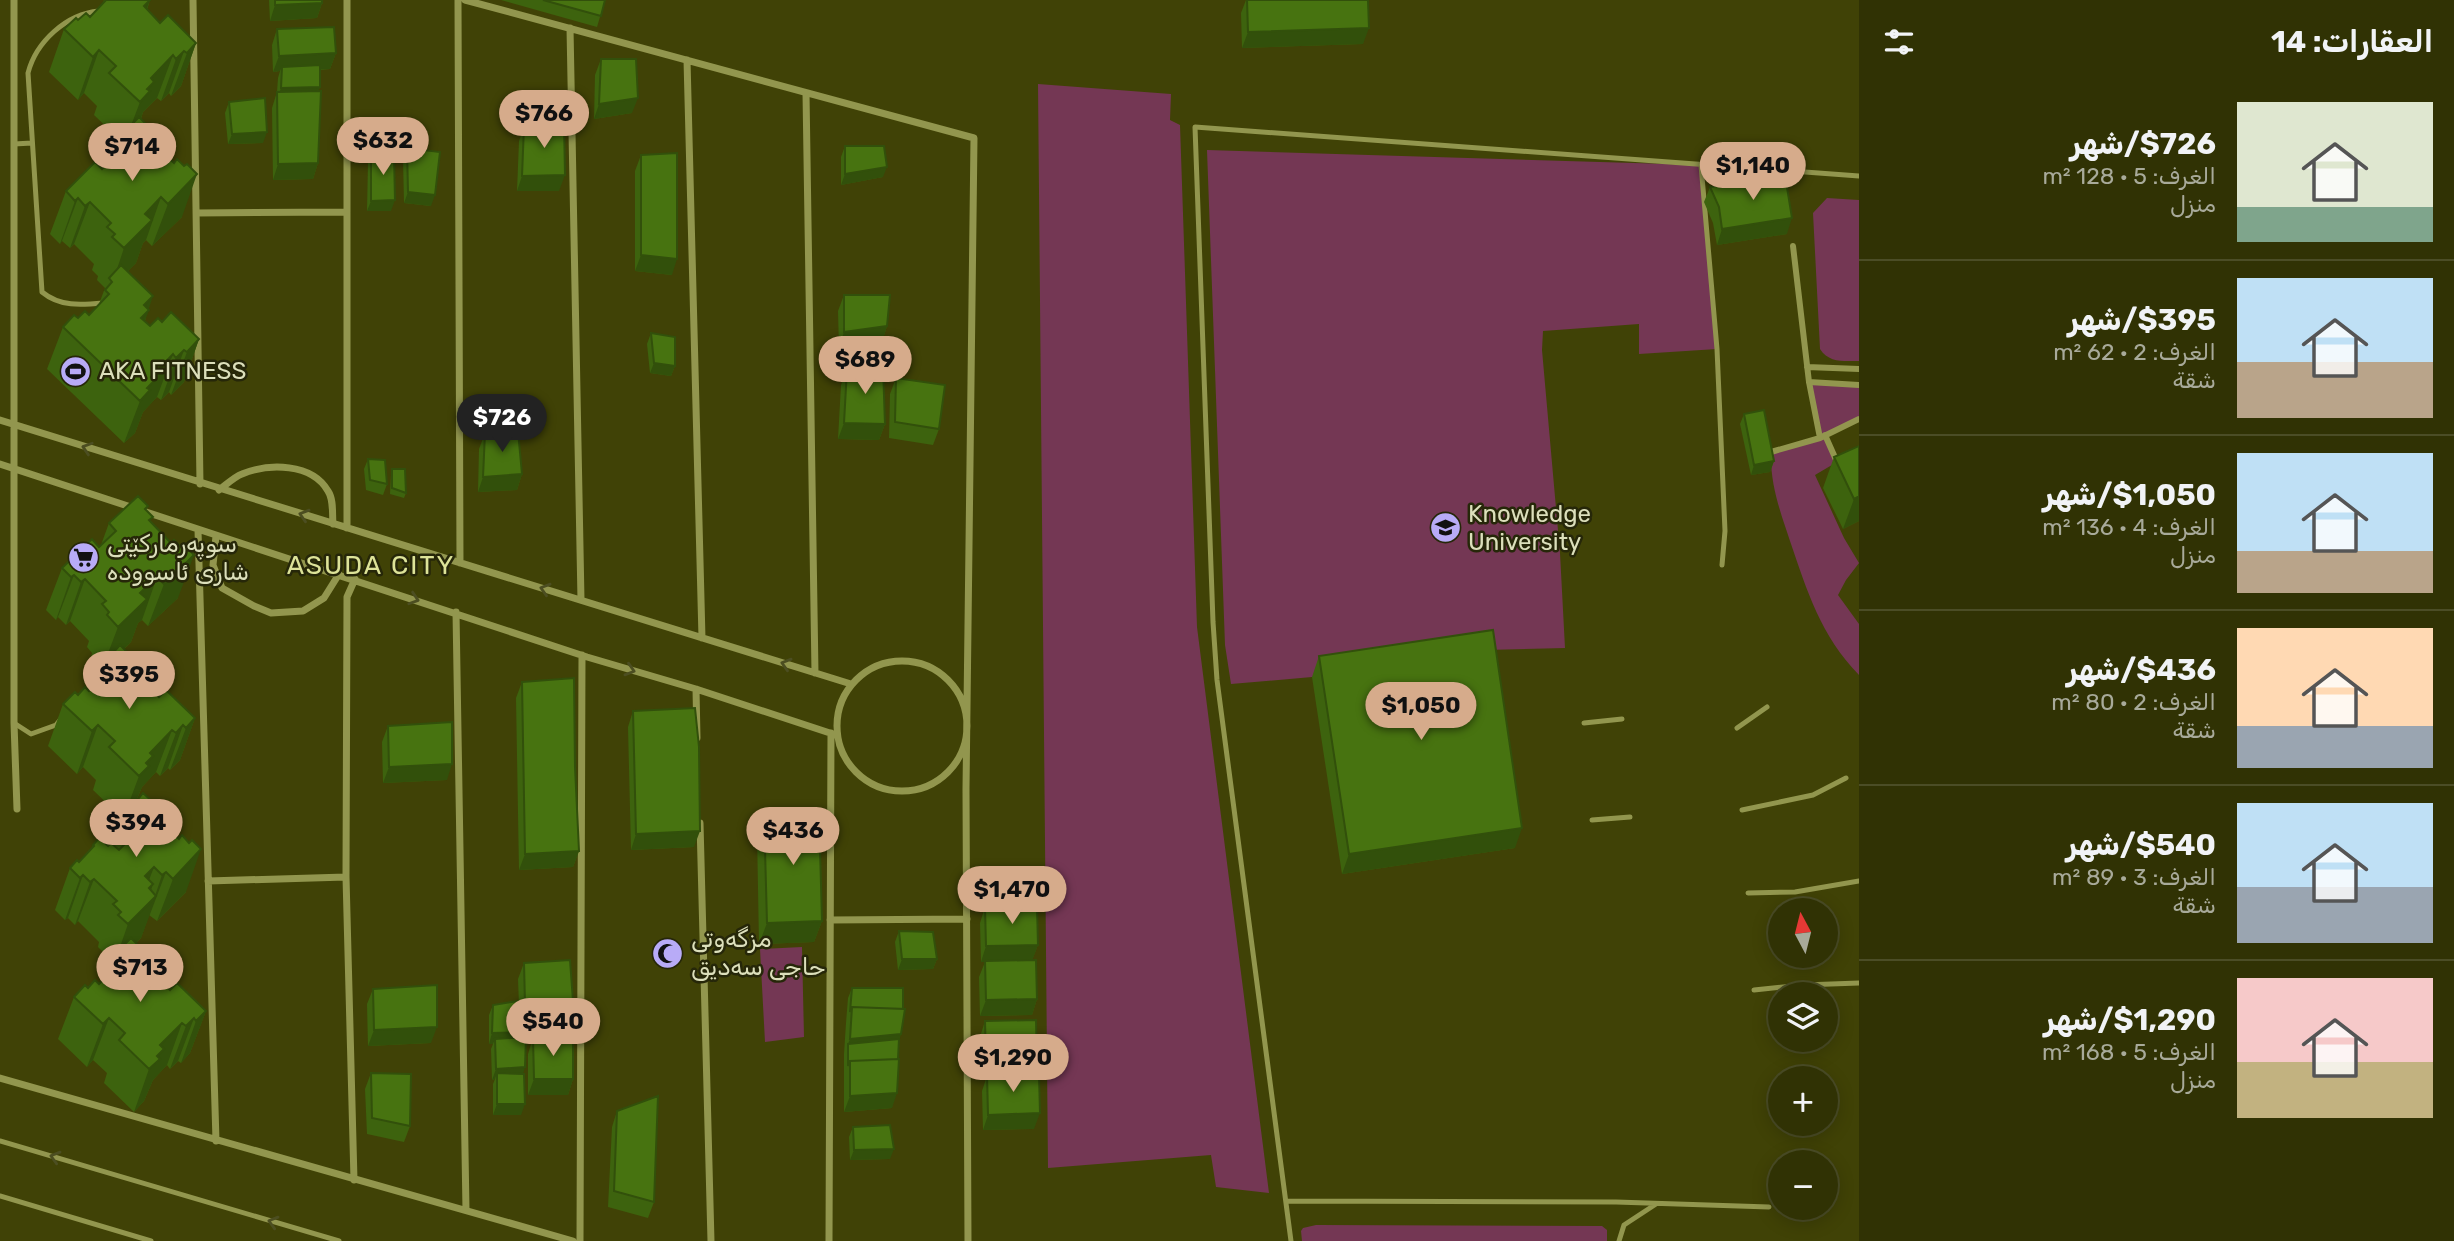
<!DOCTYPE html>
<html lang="ar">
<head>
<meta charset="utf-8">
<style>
  :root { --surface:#303204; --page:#383a0e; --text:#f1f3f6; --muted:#a8aa9a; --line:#4b4d26; --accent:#d6ab8b }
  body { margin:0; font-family:Rubik,Vazirmatn,sans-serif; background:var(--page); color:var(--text); direction:rtl; height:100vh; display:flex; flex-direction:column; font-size:26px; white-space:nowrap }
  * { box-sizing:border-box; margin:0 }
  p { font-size:23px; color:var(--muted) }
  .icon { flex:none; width:38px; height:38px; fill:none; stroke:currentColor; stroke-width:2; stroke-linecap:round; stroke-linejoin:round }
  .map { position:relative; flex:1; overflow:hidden; direction:ltr }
  .panel { display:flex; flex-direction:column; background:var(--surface); width:595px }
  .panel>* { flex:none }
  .needle { width:46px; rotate:353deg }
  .tools { position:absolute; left:1768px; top:898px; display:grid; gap:14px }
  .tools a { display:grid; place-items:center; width:70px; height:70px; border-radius:50%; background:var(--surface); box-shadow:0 4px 18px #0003,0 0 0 2px var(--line); font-size:35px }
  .price { position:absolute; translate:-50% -60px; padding:0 16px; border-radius:24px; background:var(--accent); color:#111; font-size:23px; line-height:46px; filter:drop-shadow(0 2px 4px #0008) }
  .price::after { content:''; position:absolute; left:50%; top:42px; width:21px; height:16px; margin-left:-10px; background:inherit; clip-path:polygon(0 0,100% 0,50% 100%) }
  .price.on { background:#222; color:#fff }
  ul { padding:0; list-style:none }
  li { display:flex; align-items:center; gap:21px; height:175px; padding:0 21px }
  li+li { border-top:2px solid var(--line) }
  li span { display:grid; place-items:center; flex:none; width:196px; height:140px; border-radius:0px; color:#555 }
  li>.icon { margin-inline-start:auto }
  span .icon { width:84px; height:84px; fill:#fffc; stroke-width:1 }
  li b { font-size:30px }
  h2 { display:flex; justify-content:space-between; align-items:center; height:84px; padding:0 21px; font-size:30px }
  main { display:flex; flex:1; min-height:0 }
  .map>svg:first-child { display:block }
  .green { fill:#743754 }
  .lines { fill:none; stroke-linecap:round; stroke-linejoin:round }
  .service { stroke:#92964e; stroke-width:5 }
  .pedestrian { stroke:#92964e; stroke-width:6 }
  .minor { stroke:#92964e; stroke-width:7 }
  .wall { fill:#3d630e }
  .shaded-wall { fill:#32500b }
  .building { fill:#477310; stroke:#32500b; stroke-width:2 }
  .oneway { stroke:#4c4e21 }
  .labels { text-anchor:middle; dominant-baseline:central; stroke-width:5; stroke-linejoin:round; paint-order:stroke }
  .poi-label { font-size:24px; fill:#dcdfbb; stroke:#262709; text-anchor:start }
  .neighbourhood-label { font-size:26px; letter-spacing:2px; fill:#dde398; stroke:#262709 }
</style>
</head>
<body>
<main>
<section class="panel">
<h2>العقارات: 14<svg class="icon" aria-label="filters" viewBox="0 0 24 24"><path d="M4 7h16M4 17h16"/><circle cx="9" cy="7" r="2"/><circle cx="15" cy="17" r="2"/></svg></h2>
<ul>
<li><span style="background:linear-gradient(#dfe7d0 75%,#7fa58c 0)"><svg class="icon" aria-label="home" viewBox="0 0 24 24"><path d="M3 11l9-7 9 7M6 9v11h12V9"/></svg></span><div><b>$726/شهر</b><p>الغرف: 5 · 128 m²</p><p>منزل</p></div></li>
<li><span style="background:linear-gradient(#bfe0f5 60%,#b9a48a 0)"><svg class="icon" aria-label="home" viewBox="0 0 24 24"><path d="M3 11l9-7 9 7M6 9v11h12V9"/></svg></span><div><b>$395/شهر</b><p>الغرف: 2 · 62 m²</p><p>شقة</p></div></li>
<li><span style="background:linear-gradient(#bfe0f5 70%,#b9a48a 0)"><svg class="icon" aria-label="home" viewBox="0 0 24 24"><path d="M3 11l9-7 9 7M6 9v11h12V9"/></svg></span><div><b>$1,050/شهر</b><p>الغرف: 4 · 136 m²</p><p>منزل</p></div></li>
<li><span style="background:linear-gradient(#ffd9b3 70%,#9aa5b1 0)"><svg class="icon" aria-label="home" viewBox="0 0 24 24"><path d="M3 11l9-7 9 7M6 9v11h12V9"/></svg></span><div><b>$436/شهر</b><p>الغرف: 2 · 80 m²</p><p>شقة</p></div></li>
<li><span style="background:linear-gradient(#bfe0f5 60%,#9aa5b1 0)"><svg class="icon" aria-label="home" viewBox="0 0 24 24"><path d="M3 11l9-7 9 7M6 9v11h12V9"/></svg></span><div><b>$540/شهر</b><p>الغرف: 3 · 89 m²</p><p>شقة</p></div></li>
<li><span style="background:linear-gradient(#f6c9c9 60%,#c2b280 0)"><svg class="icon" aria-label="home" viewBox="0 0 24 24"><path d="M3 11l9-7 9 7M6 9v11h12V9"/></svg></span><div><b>$1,290/شهر</b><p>الغرف: 5 · 168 m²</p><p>منزل</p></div></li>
</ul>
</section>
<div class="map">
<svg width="1859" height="1241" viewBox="0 0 1859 1241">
  <rect width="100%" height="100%" fill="#404206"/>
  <path class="green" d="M1038,84L1171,94L1170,120L1180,125L1197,627L1269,1193L1216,1187L1211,1155L1048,1168Z
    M1207,150L1701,165L1717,349L1639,354V324L1543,331L1542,350L1560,553L1565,648L1485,650L1312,677L1231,684L1225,645Z
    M1827,198L1859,200V361C1843,361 1829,363 1820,349L1813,213Z
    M1809,382L1859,385V419L1826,435L1837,462L1815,475L1844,538L1859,563L1846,580L1838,595L1859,624V675C1821,636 1807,591 1790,541C1780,511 1770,484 1771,452L1819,438Z
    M802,947L804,1037L765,1042L760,949Z
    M1316,1225L1602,1226L1607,1230V1241H1302L1301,1231L1303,1228Z"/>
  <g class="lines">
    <path class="service" d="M99,11C66,14 36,42 28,73L42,292C60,307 81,305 104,303
      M14,144L32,143
      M1701,165L1717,349L1725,531L1722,565
      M136,668L157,660
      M14,723L31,734L56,725L60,720
      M1584,723L1622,719
      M1737,728L1767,707
      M1742,810L1813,795L1846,778
      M1592,820L1630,817
      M1748,893L1795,892L1859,881
      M1754,990L1803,985L1859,983
      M0,1141L339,1241
      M0,1196L151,1241
      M1286,1201L1616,1202L1769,1207
      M1291,1241L1217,680L1213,622L1195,127L1859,176
      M1619,1241L1624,1225L1656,1204"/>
    <path class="pedestrian" d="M1793,246L1809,382L1820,438
      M1807,367L1859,369
      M1809,382L1859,385
      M1825,435L1837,462
      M1771,452L1820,438L1859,419"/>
    <path class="minor" d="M14,0V723L17,809
      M193,0L200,484
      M347,0V528
      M458,0L460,563
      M465,0L974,138L966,789L968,1241
      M570,28L581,600
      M687,60L702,638
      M806,93L815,673
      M197,213L347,212
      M0,420L851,684
      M0,464L587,657L696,689L836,735
      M219,490C226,485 234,477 242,474C269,463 312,463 328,491C334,500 332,514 333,524
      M198,530L216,1141
      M216,536L213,565L222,588L254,606L271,613L303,611L324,598L339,574
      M456,612L466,1210
      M837 726a65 65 0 1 1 130 0a65 65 0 1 1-130 0Z
      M696,689L697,738
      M700,823L711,1241
      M208,881L346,877
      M830,920L967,919
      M0,1078L573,1241
      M354,1180L346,877L347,597L355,579
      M580,1241L582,655
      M829,1241L831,733"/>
  </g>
  <path class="wall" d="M104,0H150L147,10L160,23L196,43L181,86L171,96L169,93L161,101L157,98L143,112L141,119L148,131L182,217L152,246L146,240L143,243L136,263L128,271L148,309L145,321L150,326L162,322L199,339L184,382L171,395L169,392L161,400L157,397L143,412L135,433L124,443L47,369L63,327L78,318L89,315L99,304L105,288L97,280L98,276L92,270L94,264L74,244L70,248L62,241L60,244L50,234L66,191L102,169L111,146L118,138L94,115L97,106L84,93L78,100L49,72L64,29L78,20L90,17L102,4Z
    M269,0H322V3L317,18L270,21Z
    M501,0H605L597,27Z
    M1246,0H1368L1363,44L1242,48L1241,13Z
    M277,29L336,53L330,69L320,70V87L318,91V163L313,179L273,180L272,108L277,92L278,78L280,71L273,72L272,45Z
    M601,59L632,113L594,119L595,75Z
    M229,102L263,143L228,144L225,113Z
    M524,126L559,191H517L519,141Z
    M845,146L883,177L841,185V157Z
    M407,148L431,206L404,203L403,159Z
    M371,151L391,211H367L368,162Z
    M641,155L672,275L635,271V171Z
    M1710,187L1787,234L1717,245L1713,223L1704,202Z
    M844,295L887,326L882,342L839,348L838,311Z
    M651,333L675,366L671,376L650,373L647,344Z
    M847,369L885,424L879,440L838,439L841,385Z
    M896,378L939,429L933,445L889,438L890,394Z
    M1744,414L1774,461L1770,472L1751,475L1740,424Z
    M485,433L522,474L517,490L478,492L479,449Z
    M1859,446V521L1843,529L1823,488L1834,457Z
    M368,459L387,484L383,495L366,490L364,469Z
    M392,469L406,493L404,498L390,494L391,475Z
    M148,506L146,510L178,598L148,626L142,620L138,623L131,642L124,649L149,674L146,684L159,697L195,718L180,760L170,770L168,768L160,776L156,772L142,787L136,802L155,804L153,808L159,814L158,818L162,823L161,827L186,892L157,921L149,915L141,938L136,943L156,977L170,990L206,1011L190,1053L181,1063L178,1061L170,1069L167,1065L153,1080L144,1101L134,1112L104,1083L107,1073L93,1060L87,1067L58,1039L74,997L88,988L99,984L112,971L113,966L103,957L104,953L98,947L99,942L78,921L75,925L68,918L65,920L55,910L70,868L79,862L90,851L93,845L106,844L114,822L120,816L93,790L96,780L83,767L77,774L48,746L63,704L78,695L89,691L101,678L106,666L102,669L91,657L92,653L87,647L89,641L70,621L66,625L58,617L56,620L46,610L62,568L99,547L101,545L109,523Z
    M1319,656L1515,848L1342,874L1312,677Z
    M522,682L579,851L573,867L519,870L516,698Z
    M633,711L694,847L631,850L628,727Z
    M388,726L447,780L383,783L382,742Z
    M764,812L822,921L814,942L759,944L757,833Z
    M985,907L1038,945L1032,960L1037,999L1032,1015L980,1016L979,977L985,962H981L980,923Z
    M899,931L937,959L933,969L898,970L895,942Z
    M524,963L568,1017L521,1020L524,1032L522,1037L523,1074L521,1115H493V1084L495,1079L492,1080L491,1049L493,1044H489V1015L493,1005H519L518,979Z
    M852,988L901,1034L899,1039L892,1108L844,1112V1054L846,1023L848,998Z
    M373,989L431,1043L368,1046L367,1004Z
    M985,1021L1032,1074L1034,1129L983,1130L982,1091L987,1076H980V1037Z
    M533,1038L573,1079L568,1095H528V1054Z
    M371,1073L410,1126L404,1142L367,1134L365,1089Z
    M617,1111L654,1202L648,1218L608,1207L612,1127Z
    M853,1127L890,1159L850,1160L849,1137Z"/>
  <path class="shaded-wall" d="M150,0L135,42L144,6Z
    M322,3L317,18L270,21L275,5Z
    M1369,28L1363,44L1242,48L1248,32Z
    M196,43L181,86L171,96L187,53Z
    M99,50L84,93L78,100L93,57Z
    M184,51L169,93L161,101L176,59Z
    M336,53L330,69L281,71L282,67L280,71L273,72L279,56Z
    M173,55L157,98L143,112L139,124L124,144L140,102L151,78Z
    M320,87L316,98L277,99L281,88Z
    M638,98L632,113L594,119L599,104Z
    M267,132L263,143L228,144L232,134Z
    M318,163L313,179L273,180L278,164Z
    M887,167L883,177L841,185L845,174Z
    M197,174L182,217L152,246L168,204Z
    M565,175L559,191H517L522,176Z
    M408,192L435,195L431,206L404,203Z
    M161,197L146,240L143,243L136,263L110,290L124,248L145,214Z
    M78,198L62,241L60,244L75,201Z
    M395,200L391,211H367L371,201Z
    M90,202L74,244L70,248L85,206Z
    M1792,218L1787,234L1717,245L1722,229Z
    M641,255L677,259L672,275L635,271Z
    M153,296L148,311L149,310L133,352L144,305Z
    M887,326L882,342L839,348L844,332Z
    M199,339L184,382L171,395L187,352Z
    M184,350L169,392L161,400L176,358Z
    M173,354L157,397L143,412L135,433L124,443L140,401L151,377Z
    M654,363L675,366L671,376L650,373Z
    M844,423L885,424L879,440L838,439Z
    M1774,461L1770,472L1751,475L1754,465Z
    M522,474L517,490L478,492L483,477Z
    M1859,496V521L1843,529L1854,499Z
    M194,555L178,598L148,626L164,584Z
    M74,575L58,617L56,620L71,577Z
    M157,577L142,620L138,623L131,642L113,659V657L111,655L107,664L102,669L118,627L140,593Z
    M85,579L70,621L66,625L81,582Z
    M149,674L134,716L142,681Z
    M195,718L180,760L170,770L186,728Z
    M98,725L83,767L77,774L92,731Z
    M183,725L168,768L160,776L176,733Z
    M172,730L156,772L142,787L133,808L123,819L139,776L150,753Z
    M452,764L447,780L383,783L389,767Z
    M1522,828L1515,848L1342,874L1349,854Z
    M700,831L694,847L631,850L636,834Z
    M201,849L186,892L157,921L173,879Z
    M579,851L573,867L519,870L525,854Z
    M154,867L138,909L145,876Z
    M166,872L141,938L121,958L124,950L121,948L113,967L128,924L149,888L153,884L145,908L154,899L162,875Z
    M83,875L68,918L65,920L80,878Z
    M94,879L78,921L75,925L90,882Z
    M822,921L814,942L759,944L767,923Z
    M1038,945L1032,961L981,962L986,946Z
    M902,959H937L933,969L898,970Z
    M160,967L145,1009L153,974Z
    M1037,999L1032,1015L980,1016L986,1000Z
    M573,1001L568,1017L519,1020L525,1004Z
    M206,1011L190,1053L181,1063L196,1021Z
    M109,1018L93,1060L87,1067L103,1024Z
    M194,1018L178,1061L170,1069L186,1026Z
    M182,1023L167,1065L153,1080L144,1101L134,1112L149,1069L160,1045Z
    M437,1027L431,1043L368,1046L374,1030Z
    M524,1032L520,1042L495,1039L493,1044H489L492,1033Z
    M901,1034L896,1050L848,1044L850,1039Z
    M1037,1059L1032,1075L980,1076L986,1060Z
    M525,1067L522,1078L497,1073L495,1079L492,1080L496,1069Z
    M534,1079H573L568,1095H528Z
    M897,1093L892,1108L844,1112L850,1096Z
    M497,1104H525L521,1115H493Z
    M1040,1113L1034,1129L983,1130L988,1115Z
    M894,1149L890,1159L850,1160L854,1150Z"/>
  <path class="building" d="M106,0H150L144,6L160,23L168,15L196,43L187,53L184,51L176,59L173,55L151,78L154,82L147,89L150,91L140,102L109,73L116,66L99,50L93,57L64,29L76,18L78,20L86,13L90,17Z
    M275,0H322V3L275,5Z
    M543,0H605L601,16Z
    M1247,0H1368L1369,28L1248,32Z
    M334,27L336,53L279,56L277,29Z
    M601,59H636L638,98L599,104Z
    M320,65V87L281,88L282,67Z
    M321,91L318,163L278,164L277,92Z
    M265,98L267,132L232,134L229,102Z
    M139,117L149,127L147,129L154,137L151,141L174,163L177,159L184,166L187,164L197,174L168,204L161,197L145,214L152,220L124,248L112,237L115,234L107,227L111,223L90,202L85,206L78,198L75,201L66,191L95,162L102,169L118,153L111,146Z
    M564,123L565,175L522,176L524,126Z
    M845,146H884L887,167L845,174Z
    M407,148L440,152L435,195L408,192Z
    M371,151L394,154L395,200L371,201Z
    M677,153V259L641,255V155Z
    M1785,175L1792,218L1722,229L1719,207L1710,187Z
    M121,265L153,296L144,305L149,310L141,318L150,326L158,318L162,322L171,312L199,339L187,352L184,350L176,358L173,354L151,377L154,381L147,388L150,390L140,401L63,327L74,315L78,318L85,311L89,315L109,294L105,290L112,282L109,278Z
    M844,295H890L887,326L844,332Z
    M651,333L675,337V366L654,363Z
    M883,367L885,424L844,423L847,369Z
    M896,378L945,385L939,429L895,422Z
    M1764,410L1774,461L1754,465L1744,414Z
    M518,431L522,474L483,477L485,433Z
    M1859,446V496L1854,499L1834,457Z
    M368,459L385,460L387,484L370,480Z
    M392,469H405L406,493L392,488Z
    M138,496L148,506L145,509L153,517L149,520L171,543L174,540L181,547L184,544L194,555L164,584L157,577L140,593L147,599L118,627L107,615L109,612L102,604L106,601L85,579L81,582L74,575L71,577L62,568L92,539L99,547L116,531L109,523Z
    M1493,630L1522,828L1349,854L1319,656Z
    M120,645L149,674L142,681L159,697L166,690L195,718L186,728L183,725L176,733L172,730L150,753L153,756L146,763L149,766L139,776L109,747L115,741L98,725L92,731L63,704L75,692L78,695L85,687L89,691L110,669L106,665L113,657L111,655Z
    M574,678L575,767L579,851L525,854L522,682Z
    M695,708L699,747L700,831L636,834L633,711Z
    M452,722V764L389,767L388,726Z
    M143,793L155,804L152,807L159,814L157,817L162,823L160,825L169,834L172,832L179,839L182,835L189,843L192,840L201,849L173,879L166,872L162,875L154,867L145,876L153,884L149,888L156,896L128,924L118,915L121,912L113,904L117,901L94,879L90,882L83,875L80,878L70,868L77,860L79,862L94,846L93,845L99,838L108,846L111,843L119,850L127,842L119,834L123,830L114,822L121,816L123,818Z
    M819,811L822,921L767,923L764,812Z
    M1037,906L1038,945L986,946L985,907Z
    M899,931L933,932L937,959H902Z
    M131,938L160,967L153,974L170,990L177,983L206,1011L196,1021L194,1018L186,1026L182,1023L160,1045L164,1049L157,1056L160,1059L149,1069L119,1040L125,1033L109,1018L103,1024L74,997L85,985L88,988L95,980L99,984L120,962L116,958L124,950L121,948Z
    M570,960L573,1001L525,1004L524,963Z
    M1036,960L1037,999L986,1000L985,961Z
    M437,985V1027L374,1030L373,989Z
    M852,988H903V1009L852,1007L850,1012Z
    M518,1001L524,1032L492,1033L493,1005Z
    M852,1007L905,1009L901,1034L850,1039Z
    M1036,1020L1037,1059L986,1060L985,1021Z
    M526,1037L525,1067L496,1069L495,1039Z
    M533,1038H573V1079H534Z
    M899,1039L898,1059L850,1061L848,1066V1044Z
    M899,1059L897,1093L850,1096V1061Z
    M371,1073L411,1074L410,1126L372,1118Z
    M497,1073L524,1074L525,1104H497Z
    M1039,1074L1040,1113L988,1115L987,1075Z
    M658,1096L654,1202L614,1191L617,1111Z
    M890,1125L894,1149L854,1150L853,1127Z"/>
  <defs><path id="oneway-chevron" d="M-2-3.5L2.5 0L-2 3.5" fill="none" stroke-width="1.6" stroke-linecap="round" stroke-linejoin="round" transform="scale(1.75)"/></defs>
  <g class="oneway">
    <use href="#oneway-chevron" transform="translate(87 448) rotate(-162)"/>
    <use href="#oneway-chevron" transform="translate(304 515) rotate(-163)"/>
    <use href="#oneway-chevron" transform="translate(545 589) rotate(-163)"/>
    <use href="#oneway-chevron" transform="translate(414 599) rotate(18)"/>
    <use href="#oneway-chevron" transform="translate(786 664) rotate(-163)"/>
    <use href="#oneway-chevron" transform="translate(630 670) rotate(17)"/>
    <use href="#oneway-chevron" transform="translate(55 1157) rotate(-164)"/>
    <use href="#oneway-chevron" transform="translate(273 1222) rotate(-164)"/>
  </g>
  <defs>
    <symbol id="stadium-disc" viewBox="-11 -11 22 22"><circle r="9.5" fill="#b8abf7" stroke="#262709"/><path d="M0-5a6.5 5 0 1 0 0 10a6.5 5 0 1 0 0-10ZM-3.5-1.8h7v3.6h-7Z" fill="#111"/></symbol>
    <symbol id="university-disc" viewBox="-11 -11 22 22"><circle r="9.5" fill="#b8abf7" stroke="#262709"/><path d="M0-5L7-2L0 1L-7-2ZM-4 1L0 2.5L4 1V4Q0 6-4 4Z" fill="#111"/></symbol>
    <symbol id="supermarket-disc" viewBox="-11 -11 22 22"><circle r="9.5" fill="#b8abf7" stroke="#262709"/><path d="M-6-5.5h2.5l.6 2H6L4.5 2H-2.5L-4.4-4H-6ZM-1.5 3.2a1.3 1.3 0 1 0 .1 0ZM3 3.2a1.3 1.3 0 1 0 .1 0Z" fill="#111"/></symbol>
    <symbol id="mosque-disc" viewBox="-11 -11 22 22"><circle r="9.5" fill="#b8abf7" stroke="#262709"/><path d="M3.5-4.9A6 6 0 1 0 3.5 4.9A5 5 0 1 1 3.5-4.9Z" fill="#111"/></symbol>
  </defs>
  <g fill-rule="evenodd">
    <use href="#stadium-disc" x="58" y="354" width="35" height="35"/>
    <use href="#university-disc" x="1428" y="510" width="35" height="35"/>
    <use href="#supermarket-disc" x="66" y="540" width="35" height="35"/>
    <use href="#mosque-disc" x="650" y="936" width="35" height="35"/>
  </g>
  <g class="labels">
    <g class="poi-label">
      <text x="99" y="371">AKA FITNESS</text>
      <text x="1468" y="514">Knowledge<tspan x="1468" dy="28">University</tspan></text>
      <text x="107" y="544">سوپەرمارکێتی<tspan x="107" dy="28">شاری ئاسوودە</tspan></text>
      <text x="691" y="939">مزگەوتی<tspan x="691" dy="28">حاجی سەدیق</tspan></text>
    </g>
    <g class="neighbourhood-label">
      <text x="371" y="565">ASUDA CITY</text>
    </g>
  </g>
</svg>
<div class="tools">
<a><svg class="needle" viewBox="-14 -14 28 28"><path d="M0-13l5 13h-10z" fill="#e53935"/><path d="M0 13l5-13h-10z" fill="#a8aa9a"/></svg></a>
<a><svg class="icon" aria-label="layers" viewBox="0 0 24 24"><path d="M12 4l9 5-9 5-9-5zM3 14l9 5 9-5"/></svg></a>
<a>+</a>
<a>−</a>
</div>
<b class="price" style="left:544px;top:150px">$766</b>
<b class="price" style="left:383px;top:177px">$632</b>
<b class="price" style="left:132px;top:183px">$714</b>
<b class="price" style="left:1753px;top:202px">$1,140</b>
<b class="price" style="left:865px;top:396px">$689</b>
<b class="price on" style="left:502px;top:454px">$726</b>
<b class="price" style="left:129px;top:711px">$395</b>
<b class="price" style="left:1421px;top:742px">$1,050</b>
<b class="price" style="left:136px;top:859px">$394</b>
<b class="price" style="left:793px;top:867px">$436</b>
<b class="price" style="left:1012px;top:926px">$1,470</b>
<b class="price" style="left:140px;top:1004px">$713</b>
<b class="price" style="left:553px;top:1058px">$540</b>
<b class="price" style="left:1013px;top:1094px">$1,290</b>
</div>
</main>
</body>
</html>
